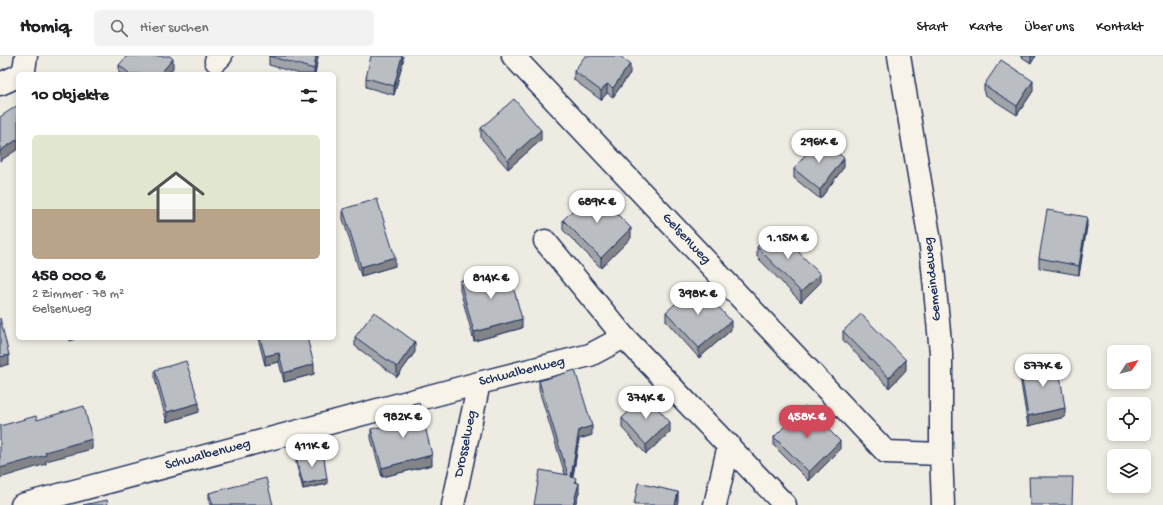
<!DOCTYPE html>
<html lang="de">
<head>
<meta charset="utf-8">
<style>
  :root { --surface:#fff; --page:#f2f2f2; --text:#202124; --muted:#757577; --line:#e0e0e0; --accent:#d1495b }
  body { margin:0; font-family:"Gochi Hand",sans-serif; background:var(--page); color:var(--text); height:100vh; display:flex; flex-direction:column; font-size:15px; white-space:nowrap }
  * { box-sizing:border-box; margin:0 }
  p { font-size:13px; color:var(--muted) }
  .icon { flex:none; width:22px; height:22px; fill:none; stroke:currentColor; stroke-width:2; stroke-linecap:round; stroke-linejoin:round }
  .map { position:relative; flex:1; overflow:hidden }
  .sheet { position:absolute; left:16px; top:16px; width:320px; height:268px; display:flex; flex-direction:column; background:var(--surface); border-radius:6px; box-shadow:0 2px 6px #0003 }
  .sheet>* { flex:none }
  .needle { width:26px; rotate:54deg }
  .buttons { position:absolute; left:1107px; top:289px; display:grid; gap:8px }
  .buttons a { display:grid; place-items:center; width:44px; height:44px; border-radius:6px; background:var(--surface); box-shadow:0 2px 6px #0003; font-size:20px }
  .price { position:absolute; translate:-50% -34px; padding:0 9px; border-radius:14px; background:#fff; color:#222; font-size:13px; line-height:26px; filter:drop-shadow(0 1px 2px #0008) }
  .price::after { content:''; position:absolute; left:50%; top:24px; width:12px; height:9px; margin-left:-6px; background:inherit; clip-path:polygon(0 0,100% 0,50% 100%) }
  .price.on { background:var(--accent); color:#fff }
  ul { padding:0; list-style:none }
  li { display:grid; align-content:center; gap:8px; height:212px; padding:0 16px }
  li span { display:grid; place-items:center; height:124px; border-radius:6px; color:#555 }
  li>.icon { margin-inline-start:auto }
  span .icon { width:72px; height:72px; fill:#fffc; stroke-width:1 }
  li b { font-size:17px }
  h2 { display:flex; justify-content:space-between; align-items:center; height:48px; padding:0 16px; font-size:17px }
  header { display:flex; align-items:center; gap:24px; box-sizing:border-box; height:56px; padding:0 20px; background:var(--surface); border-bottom:1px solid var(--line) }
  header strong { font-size:19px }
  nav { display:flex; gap:22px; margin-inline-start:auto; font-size:14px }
  .search { width:280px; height:36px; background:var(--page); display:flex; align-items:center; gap:10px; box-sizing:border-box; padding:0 14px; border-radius:6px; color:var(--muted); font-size:15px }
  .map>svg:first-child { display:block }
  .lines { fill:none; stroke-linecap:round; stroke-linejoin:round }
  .street-casing { stroke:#1b2f5e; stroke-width:25 }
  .street { stroke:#f7f3e8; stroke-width:22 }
  .wall { fill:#a0a3a7; stroke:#1b2f5e }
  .shaded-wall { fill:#828488; stroke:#1b2f5e }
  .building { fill:#babdc2; stroke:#1b2f5e }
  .labels { text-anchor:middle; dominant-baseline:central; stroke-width:3; stroke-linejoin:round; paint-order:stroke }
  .street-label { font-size:14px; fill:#1b2f5e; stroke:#f7f3e8 }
</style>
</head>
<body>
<header>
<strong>Homiq</strong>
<div class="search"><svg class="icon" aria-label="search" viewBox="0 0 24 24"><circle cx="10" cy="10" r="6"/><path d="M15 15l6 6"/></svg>Hier suchen</div>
<nav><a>Start</a><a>Karte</a><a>Über uns</a><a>Kontakt</a></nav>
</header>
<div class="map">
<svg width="1163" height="449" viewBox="0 0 1163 449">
  <rect width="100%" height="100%" fill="#eeebe2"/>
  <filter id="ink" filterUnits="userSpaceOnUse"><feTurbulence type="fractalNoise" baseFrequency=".025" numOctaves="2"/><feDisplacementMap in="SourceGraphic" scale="8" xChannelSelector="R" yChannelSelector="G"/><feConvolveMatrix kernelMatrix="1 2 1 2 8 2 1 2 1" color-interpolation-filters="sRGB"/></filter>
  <g filter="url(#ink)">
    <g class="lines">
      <defs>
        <path id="street" d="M513,0L886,396L941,398
          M899,0L931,191L941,297V398L943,449
          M216,5L221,0
          M20,18L24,14L26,0
          M0,28L18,20
          M545,185L624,281
          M22,449L479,327L590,299L624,281L785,449
          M453,449L479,327
          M715,449L729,389"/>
      </defs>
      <use href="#street" class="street-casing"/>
      <use href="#street" class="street"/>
    </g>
    <path class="wall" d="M269,0H318L315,18H300L269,9Z
      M403,0V5L394,39L366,31V22Z
      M1020,0H1036L1031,7Z
      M119,9L173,12L168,18H119Z
      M574,15L630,17L613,41L607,37L601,44L574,24Z
      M984,29L1033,35L1017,59L984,38Z
      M481,72L541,84L508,113L481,82Z
      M844,111L820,143L794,122V113Z
      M343,153L395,210L361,220L343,163Z
      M563,164L631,182L601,212L563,174Z
      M1087,170L1079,219L1039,212V202Z
      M757,191L820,227L801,246L757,201Z
      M460,225L522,272L474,285L460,234Z
      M666,256L731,274L699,302L666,265Z
      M843,275L906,314L889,332L843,284Z
      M355,281L415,296L397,321L355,290Z
      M258,282H307L314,318L284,326L279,306L265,309Z
      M1020,312L1065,361L1028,370L1020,321Z
      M155,314L199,356L167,366L155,323Z
      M539,325L592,379L579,383L573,421L576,426L579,436L575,449H534L565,418L539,334Z
      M622,362L670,376L646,398L622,372Z
      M371,373L432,409L382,421L371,382Z
      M774,381L840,394L809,425L774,390Z
      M296,402L327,428L303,433L296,407Z
      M209,437L273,449H210L209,446Z"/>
    <path class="shaded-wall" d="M316,0H318L315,18H314V13Z
      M402,0H403V5L394,39V30Z
      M1031,0H1036L1031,7Z
      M173,3V12L168,18H160Z
      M630,8V17L613,41V32Z
      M1033,25V35L1017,59V50Z
      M607,28V37L601,44V35Z
      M541,74V84L508,113V104Z
      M18,83V93L0,105V95Z
      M844,102V111L820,143V134Z
      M1087,161V170L1079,219V210Z
      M631,172V182L601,212V202Z
      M395,201V210L361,220V211Z
      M820,218V227L801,246V236Z
      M522,263V272L474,285V276Z
      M731,265V274L699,302V292Z
      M70,282H77L70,285Z
      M415,286V296L397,321V311Z
      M279,297V306L265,309V300Z
      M9,299V308L0,311V301Z
      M906,304V314L889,332V322Z
      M314,308V318L284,326V317Z
      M199,347V356L167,366V356Z
      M1065,352V361L1028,370V360Z
      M670,366V376L646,398V389Z
      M592,370V379L579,383L571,430V421L579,374Z
      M92,383V393L46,405V408L0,422V412L45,396Z
      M840,385V394L809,425V416Z
      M432,399V409L382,421V412Z
      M327,423V428L303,433V428Z
      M579,427V436L575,449H573Z
      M678,436V445L677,449H675Z"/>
    <path class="building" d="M127,0H170L173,3L160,18H130L119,9Z
      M269,0H316L314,13Z
      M371,0H402L394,30L366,22Z
      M585,0H620L630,8L613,32L607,28L601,35L574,15Z
      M1001,4L1033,25L1017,50L984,29Z
      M514,43L541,74L508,104L481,72Z
      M18,49V83L0,95V61Z
      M819,82L844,102L820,134L794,113Z
      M593,134L631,172L601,202L563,164Z
      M377,143L395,201L361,211L343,153Z
      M1047,154L1087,161L1079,210L1039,202Z
      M776,173L820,218L801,236L757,191Z
      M508,212L522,263L474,276L460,225Z
      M698,228L731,265L699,292L666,256Z
      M374,256L415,286L397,311L355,281Z
      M861,258L906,304L889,322L843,275Z
      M0,262L9,299L0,301Z
      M260,282H307L314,308L284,317L279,297L265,300Z
      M186,305L199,347L167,356L155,314Z
      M1058,306L1065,352L1028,360L1020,312Z
      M575,314L592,370L579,374L571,421L576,422L575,426L579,427L573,449H534L540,414L568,419L539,325Z
      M646,340L670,366L646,389L622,362Z
      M419,346L432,399L382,412L371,373L402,366L412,348Z
      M84,350L92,383L45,396L46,399L0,412V370L36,360L37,364Z
      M805,350L840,385L809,416L774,381Z
      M323,396L327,423L303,428L296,402Z
      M1029,421H1073L1072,449H1030Z
      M266,422L273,449H213L209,437Z
      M638,427L678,436L675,449H634Z
      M107,444L108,449H83Z"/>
  </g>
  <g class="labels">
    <g class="street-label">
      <text transform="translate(686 183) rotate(47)">Gelsenweg</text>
      <text transform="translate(933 223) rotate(-96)">Gemeindeweg</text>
      <text transform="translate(522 316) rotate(-14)">Schwalbenweg</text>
      <text transform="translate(466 388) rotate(-78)">Drosselweg</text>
      <text transform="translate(208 399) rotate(-15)">Schwalbenweg</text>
    </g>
  </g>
</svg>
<div class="buttons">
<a><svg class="needle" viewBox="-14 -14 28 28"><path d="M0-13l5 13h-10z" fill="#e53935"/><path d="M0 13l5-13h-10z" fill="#757577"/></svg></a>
<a><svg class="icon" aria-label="locate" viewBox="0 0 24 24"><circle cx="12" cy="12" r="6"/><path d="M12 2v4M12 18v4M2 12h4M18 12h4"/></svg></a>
<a><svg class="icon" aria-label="layers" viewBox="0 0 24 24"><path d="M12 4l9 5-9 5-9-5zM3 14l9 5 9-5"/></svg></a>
</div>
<b class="price" style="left:819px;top:108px">296K €</b>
<b class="price" style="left:597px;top:168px">689K €</b>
<b class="price" style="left:788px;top:204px">1.15M €</b>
<b class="price" style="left:491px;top:244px">814K €</b>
<b class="price" style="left:698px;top:260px">398K €</b>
<b class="price" style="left:1043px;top:332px">577K €</b>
<b class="price" style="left:646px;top:364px">374K €</b>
<b class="price" style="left:403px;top:383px">982K €</b>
<b class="price on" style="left:807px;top:383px">458K €</b>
<b class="price" style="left:312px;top:412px">411K €</b>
<section class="sheet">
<h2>10 Objekte<svg class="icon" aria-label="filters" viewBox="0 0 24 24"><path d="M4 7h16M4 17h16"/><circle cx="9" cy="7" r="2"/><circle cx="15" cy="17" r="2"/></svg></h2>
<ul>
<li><span style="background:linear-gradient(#dfe7d0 60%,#b9a48a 0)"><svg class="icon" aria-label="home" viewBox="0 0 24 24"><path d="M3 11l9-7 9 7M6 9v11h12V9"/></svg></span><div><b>458 000 €</b><p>2 Zimmer · 78 m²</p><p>Gelsenweg</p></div></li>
</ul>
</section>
</div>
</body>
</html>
